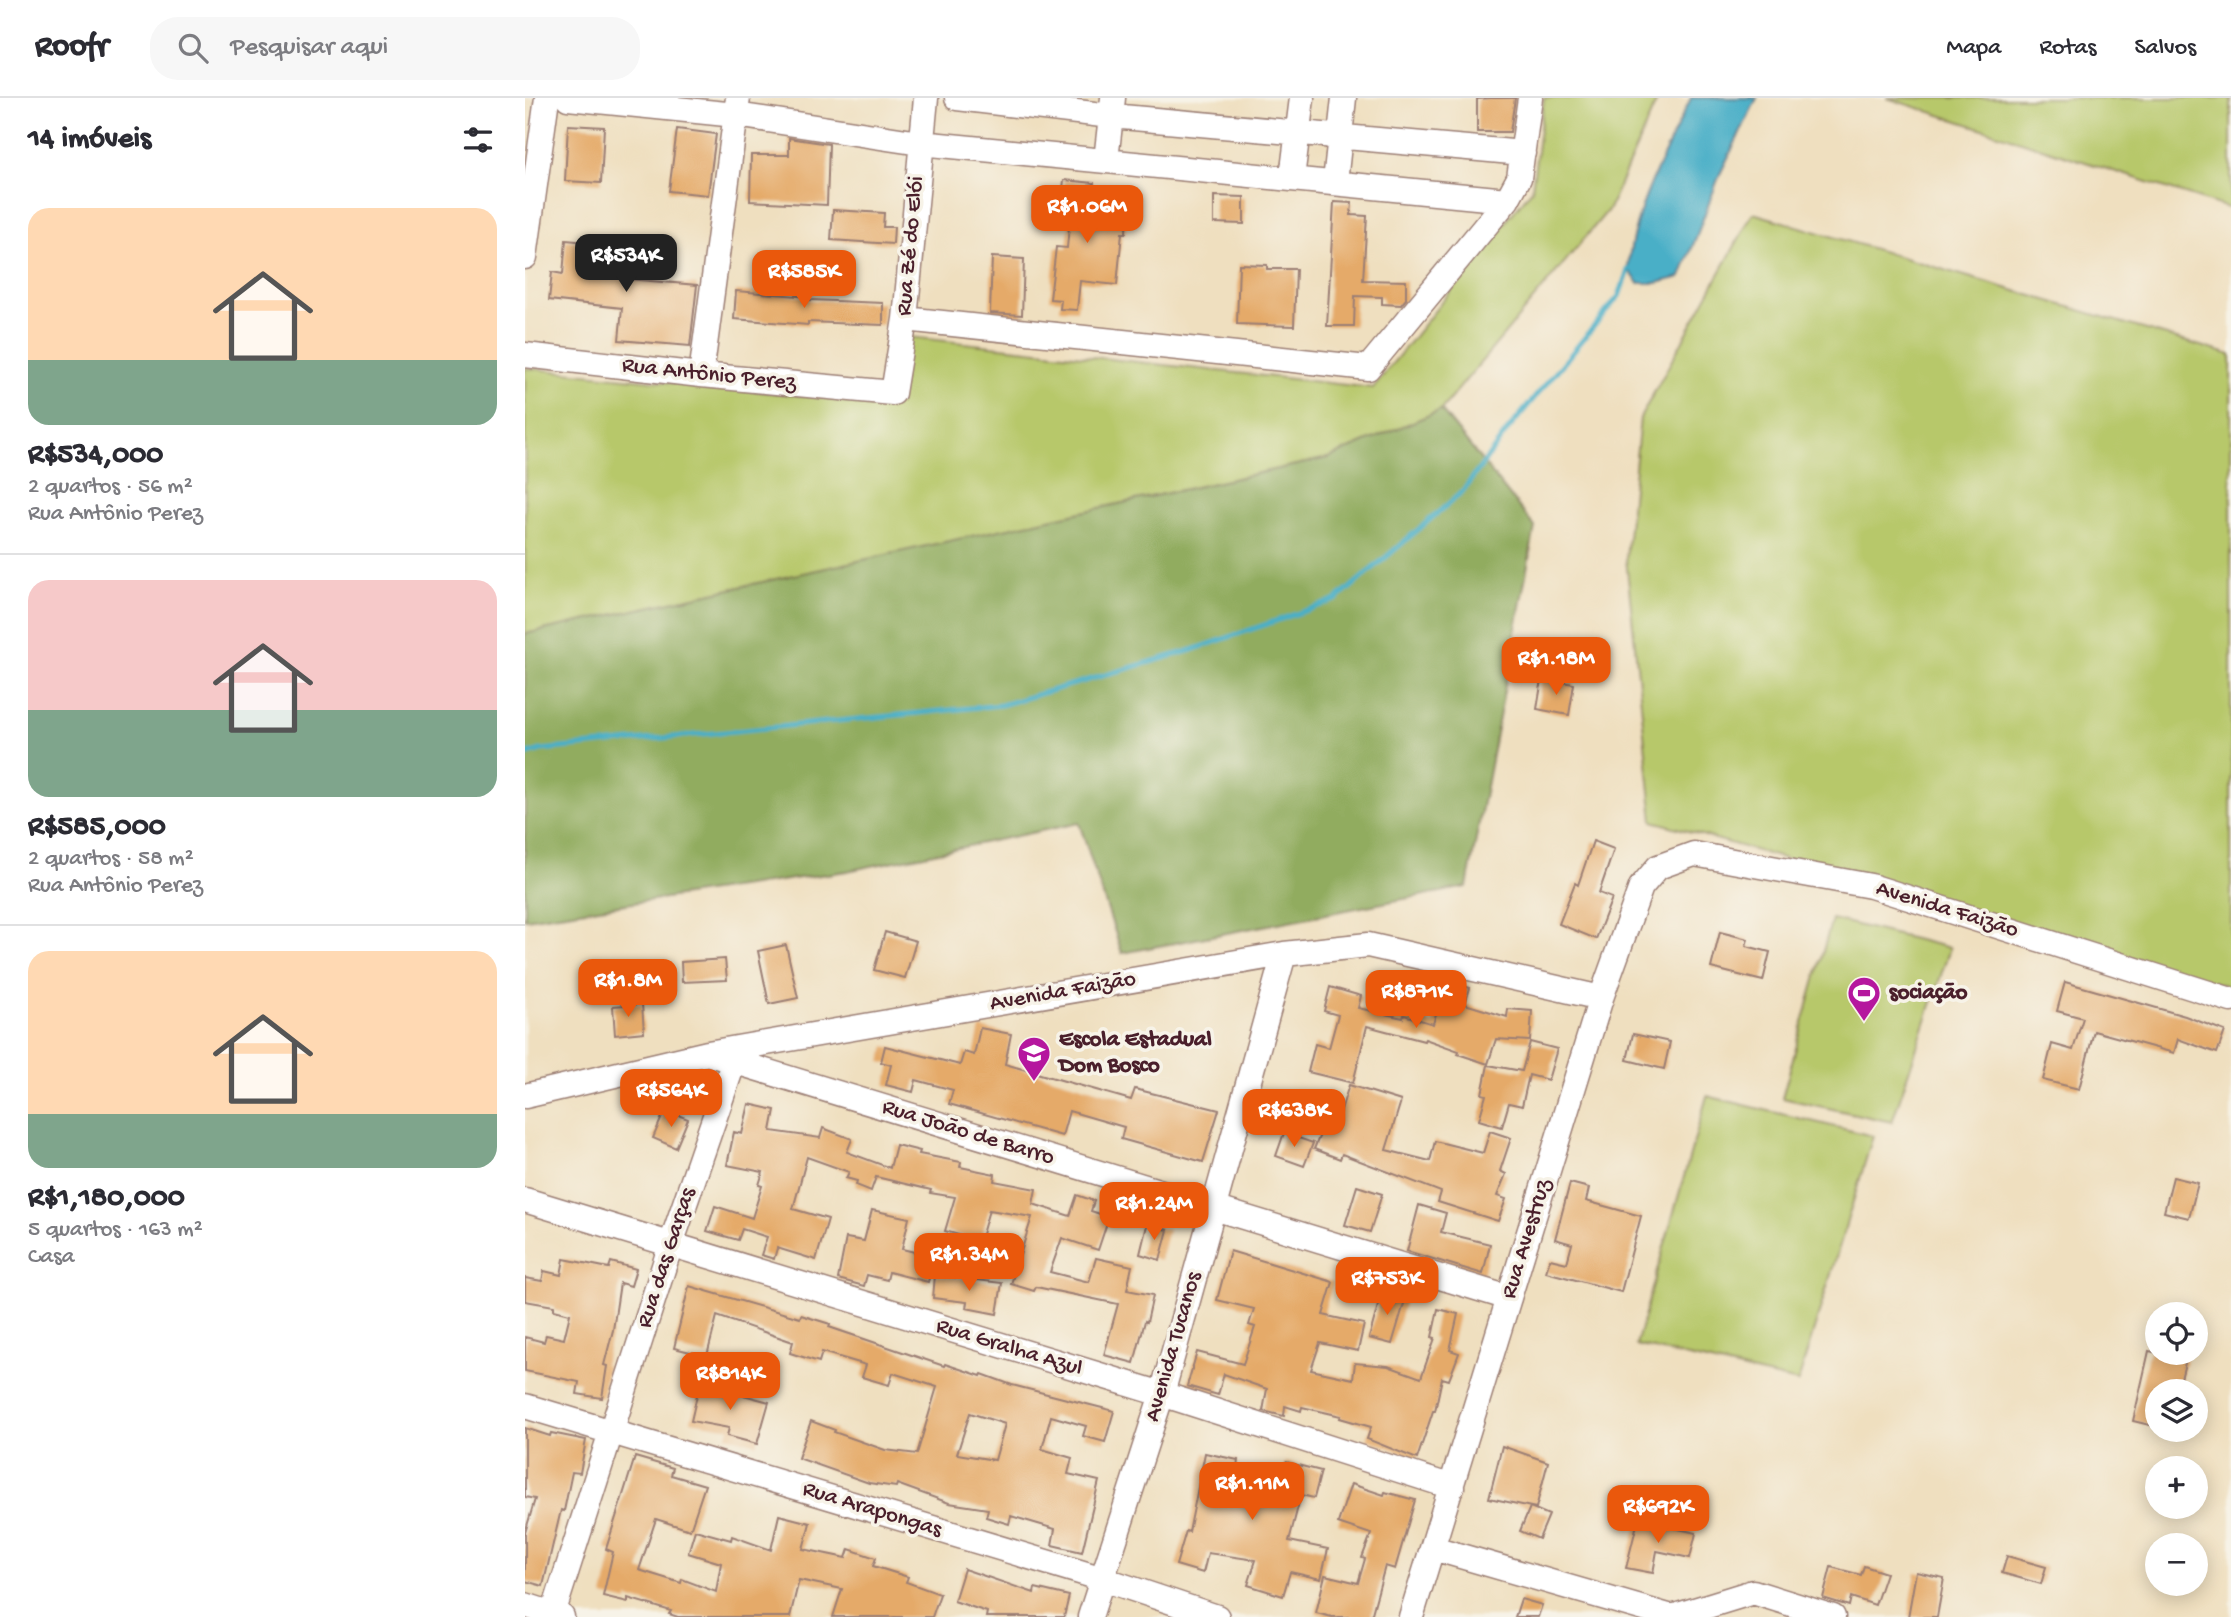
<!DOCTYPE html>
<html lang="pt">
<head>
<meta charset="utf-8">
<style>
  :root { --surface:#fff; --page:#f7f7f7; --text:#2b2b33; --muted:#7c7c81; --line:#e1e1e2; --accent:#ea580c }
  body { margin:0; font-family:"Gochi Hand",sans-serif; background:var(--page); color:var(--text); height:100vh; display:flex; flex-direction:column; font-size:26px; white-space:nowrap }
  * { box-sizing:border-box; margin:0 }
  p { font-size:23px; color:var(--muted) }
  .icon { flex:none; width:38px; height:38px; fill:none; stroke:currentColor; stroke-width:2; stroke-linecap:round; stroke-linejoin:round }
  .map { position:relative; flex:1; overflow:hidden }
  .side { display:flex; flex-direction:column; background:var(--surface); width:525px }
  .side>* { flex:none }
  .buttons { position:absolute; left:1620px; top:1204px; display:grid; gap:14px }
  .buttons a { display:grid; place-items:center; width:63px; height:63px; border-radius:50%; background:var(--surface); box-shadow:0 4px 18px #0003; font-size:35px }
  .price { position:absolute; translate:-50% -60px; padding:0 16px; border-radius:14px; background:var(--accent); color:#fff; font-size:23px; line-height:46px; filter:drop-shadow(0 2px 4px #0008) }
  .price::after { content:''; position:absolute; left:50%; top:42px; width:21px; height:16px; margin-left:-10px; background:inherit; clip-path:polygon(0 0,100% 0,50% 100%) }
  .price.active { background:#222; color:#fff }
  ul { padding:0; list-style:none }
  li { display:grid; align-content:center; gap:14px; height:371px; padding:0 28px }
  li+li { border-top:2px solid var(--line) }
  li span { display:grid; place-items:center; height:217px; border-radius:21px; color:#555 }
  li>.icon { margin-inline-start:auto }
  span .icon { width:126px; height:126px; fill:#fffc; stroke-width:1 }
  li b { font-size:30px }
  h2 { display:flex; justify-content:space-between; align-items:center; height:84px; padding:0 28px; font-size:30px }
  header { display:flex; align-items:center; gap:42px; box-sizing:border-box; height:98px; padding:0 35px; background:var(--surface); border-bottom:2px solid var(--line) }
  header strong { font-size:33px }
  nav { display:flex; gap:38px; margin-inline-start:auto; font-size:24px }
  .search { width:490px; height:63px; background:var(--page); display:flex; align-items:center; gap:18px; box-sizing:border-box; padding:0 24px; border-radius:28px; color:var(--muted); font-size:26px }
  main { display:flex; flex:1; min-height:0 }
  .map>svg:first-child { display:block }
  .green { fill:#b7c86b; stroke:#80744b; stroke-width:2 }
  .forest { fill:#91ac5f; stroke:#6e6645; stroke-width:2 }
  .water { fill:#48afc7; stroke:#496779; stroke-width:2 }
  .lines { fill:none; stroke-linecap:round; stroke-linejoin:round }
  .stream { stroke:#48afc7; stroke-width:5 }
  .building { fill:#e5aa69; fill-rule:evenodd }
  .minor-casing { stroke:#9c7f75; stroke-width:27 }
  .minor { stroke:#fff; stroke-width:24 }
  .labels { text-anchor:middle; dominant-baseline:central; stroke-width:7; stroke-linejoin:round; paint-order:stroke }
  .street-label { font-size:23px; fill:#4a1f2b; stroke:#f7f3e8 }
  .poi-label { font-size:23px; font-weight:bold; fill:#4a1f2b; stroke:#f7f3e8; text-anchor:start }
</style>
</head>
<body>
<header>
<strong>Roofr</strong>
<div class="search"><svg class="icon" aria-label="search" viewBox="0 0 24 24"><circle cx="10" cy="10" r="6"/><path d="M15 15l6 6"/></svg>Pesquisar aqui</div>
<nav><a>Mapa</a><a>Rotas</a><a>Salvos</a></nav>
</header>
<main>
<section class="side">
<h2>14 imóveis<svg class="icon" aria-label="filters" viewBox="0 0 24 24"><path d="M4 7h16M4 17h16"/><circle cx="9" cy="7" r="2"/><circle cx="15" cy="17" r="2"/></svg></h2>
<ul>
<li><span style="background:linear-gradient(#ffd9b3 70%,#7fa58c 0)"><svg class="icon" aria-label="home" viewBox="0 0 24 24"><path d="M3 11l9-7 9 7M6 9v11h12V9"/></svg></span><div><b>R$534,000</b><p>2 quartos · 56 m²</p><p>Rua Antônio Perez</p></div></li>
<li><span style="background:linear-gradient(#f6c9c9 60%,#7fa58c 0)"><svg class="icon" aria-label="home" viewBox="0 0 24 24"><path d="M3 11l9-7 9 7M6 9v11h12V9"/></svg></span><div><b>R$585,000</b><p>2 quartos · 58 m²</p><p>Rua Antônio Perez</p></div></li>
<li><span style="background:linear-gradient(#ffd9b3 75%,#7fa58c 0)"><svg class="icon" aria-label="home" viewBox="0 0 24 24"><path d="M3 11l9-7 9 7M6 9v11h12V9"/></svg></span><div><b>R$1,180,000</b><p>5 quartos · 163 m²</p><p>Casa</p></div></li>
</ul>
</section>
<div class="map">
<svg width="1706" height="1519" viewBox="0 0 1706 1519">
  <rect width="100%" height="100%" fill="#f7f3e8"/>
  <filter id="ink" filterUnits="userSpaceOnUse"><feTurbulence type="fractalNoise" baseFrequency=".0143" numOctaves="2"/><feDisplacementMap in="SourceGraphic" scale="14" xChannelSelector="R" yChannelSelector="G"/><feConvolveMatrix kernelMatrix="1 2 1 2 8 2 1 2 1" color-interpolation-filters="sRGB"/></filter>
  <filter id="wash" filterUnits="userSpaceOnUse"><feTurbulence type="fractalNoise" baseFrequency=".00686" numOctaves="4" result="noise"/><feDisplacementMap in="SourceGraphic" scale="28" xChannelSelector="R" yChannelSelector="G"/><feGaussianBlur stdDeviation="1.57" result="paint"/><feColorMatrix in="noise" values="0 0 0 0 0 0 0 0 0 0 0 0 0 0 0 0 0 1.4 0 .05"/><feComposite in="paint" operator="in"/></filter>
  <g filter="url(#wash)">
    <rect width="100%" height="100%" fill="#efdfbf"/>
    <path class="green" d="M1019,0H1133L1084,111L916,312L803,360L0,536V270L371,307L385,239L848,290L1007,91Z
      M1362,0H1706V111Z
      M1228,115L1706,257V889L1128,723L1101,460L1115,320Z
      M1307,821L1425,850L1367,1024L1257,1000Z
      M1182,998L1348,1038L1273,1284L1111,1247Z"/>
    <path class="forest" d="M916,312L1010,429L942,789L597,855L554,725L322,773L0,821V536L803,360Z"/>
    <path class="water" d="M1166,0H1232L1195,76L1156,179L1132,185H1114L1103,172C1107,112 1141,54 1166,0Z"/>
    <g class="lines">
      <path class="stream" d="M0,657L16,652L476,607L667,552L811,502L937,394L982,333L1094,198L1103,172"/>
    </g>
    <g id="blocks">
      <path class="building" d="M966,0H990L985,34H952V1Z
        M43,27L79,29L76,85L40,83Z
        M152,31L191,36L183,97L144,93Z
        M264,40L304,46L302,107L225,103L226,57H264Z
        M539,82L569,85L567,110L602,111L601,135H597L592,187L555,183L552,212L535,211L536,202L525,201L531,149L542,150L545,118L535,117Z
        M689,98L719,99V126L689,125Z
        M809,104L827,105L826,117L842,118L838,182L881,183V201L876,207L857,206V199L830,198L829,228H802Z
        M308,112L359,115L358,129H369L368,146L306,142Z
        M41,142L105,148L103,181L172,187L165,248L94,242L97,210L24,202L27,174L38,176Z
        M467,159L499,161L497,217L465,215Z
        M714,166L742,167V171H771L769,228L712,226Z
        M211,193L285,199V202L358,205V227L283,224V227L209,221Z
        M1017,581L1049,586L1044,617L1012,611Z
        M1068,743L1089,751L1074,795L1087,800L1071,841L1034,826L1050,785L1053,787Z
        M360,834L391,843L380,880L349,872Z
        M1195,834L1223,841L1221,848L1245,854L1238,883L1186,870Z
        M261,847L273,900L244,906L233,853Z
        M200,861L202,882L157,884L156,864Z
        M921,883L945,890L940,906L982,919L983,911L1007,913L1005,943L971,941L963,966L933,956L934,953L900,941L899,943L842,928L828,985L783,974L790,946L804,950L813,917L799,913L805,889L836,898L833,910L878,920L879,917L908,926Z
        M1540,884L1660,918L1700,933L1692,955L1653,941L1649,955L1569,933L1554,991L1518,982L1527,946L1548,952L1558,920L1532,913Z
        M117,906L119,934L90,937L88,908Z
        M455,930L486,936L480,966L606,1002L610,991L694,1012L678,1064L596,1041L599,1029L544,1013L537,1038L424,1006L428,992L391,982L388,994L361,987L366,967L356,964L360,948L435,967L439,954L449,957Z
        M1108,936L1145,944L1139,971L1102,962Z
        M1005,944L1032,951L1023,982L1004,977L997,1008L984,1005L977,1029L954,1022L961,997L957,996L963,967L997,973Z
        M824,987L876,1003L861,1052L905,1063L910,1043L958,1055L965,1033L986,1040L975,1073L981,1076L972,1098L981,1101L973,1123L913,1104L916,1094L817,1056L815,1061L789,1051L799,1027L810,1031Z
        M224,1006L250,1012L246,1033L295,1040L298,1030L327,1041L322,1054L365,1070L371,1047L395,1053L394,1056L436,1064L435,1069L470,1076L469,1083L511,1091L508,1106L545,1118L552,1097L569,1103L566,1113L584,1119L573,1152L537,1140L525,1174L564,1184L571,1160L607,1168L602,1192L628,1197L622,1224L620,1223L609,1265L579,1257L593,1206L511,1189L509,1193L486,1186L507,1119L464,1112L455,1143L420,1133L430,1099L405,1095L406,1092L351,1079L346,1093L331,1087L332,1083L321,1080L324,1074L282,1059L268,1111L303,1121L291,1162L252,1150L249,1161L236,1157L242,1139L217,1131L213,1142L182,1133L190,1108L227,1120L237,1088L234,1087L238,1074L202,1067L209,1034L217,1036Z
        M140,1012L163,1021L151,1050L128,1040Z
        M759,1035L788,1045L779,1068L751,1058Z
        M1648,1079L1673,1085L1664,1120L1639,1114Z
        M1045,1085L1064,1090L1061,1103L1116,1118L1096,1194L1021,1174L1025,1161L1042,1165L1047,1146L1030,1141Z
        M832,1088L857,1096L845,1134L820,1127Z
        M894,1107L921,1115L916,1134L965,1146L958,1176L882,1153Z
        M347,1112L384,1120L377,1151L410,1159L403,1184L364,1174L362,1182L342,1177L339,1188L313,1181L321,1140L339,1143Z
        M622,1127L643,1132L635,1162L615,1156Z
        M705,1153L808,1184L798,1217L839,1226L833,1253L795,1245L786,1272L828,1281L830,1265L863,1268L896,1280L910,1240L907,1239L913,1211L933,1216L925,1252L934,1255L924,1282L917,1280L910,1313H908L892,1361L842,1341L846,1329L815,1320L816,1318L777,1309L776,1313L760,1308L759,1318L738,1313L742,1291L699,1276L693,1297L662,1288L672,1254L718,1266L730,1229L724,1227L729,1211L692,1202Z
        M39,1161L84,1170L86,1164L111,1171L106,1188L95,1185L88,1232L79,1267L82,1268L77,1300L52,1296L54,1284L0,1273V1239L19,1244L21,1237L39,1241L45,1216L29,1212V1208L0,1203V1180L17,1183L19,1173L36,1177Z
        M410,1177L477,1185L472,1216L441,1210L442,1204L408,1200Z
        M164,1188L275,1220L276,1217L305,1226L304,1229L419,1268L420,1266L456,1278L457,1276L487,1287L589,1313L580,1344L558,1338L561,1328L526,1318L517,1351L547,1360L543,1376L574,1383L557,1454L527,1447L530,1431L486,1418L484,1426L461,1419L463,1411L424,1405L372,1386L371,1389L344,1385L273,1360L286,1323L310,1332L309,1334L360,1352L392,1356L412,1289L368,1275L364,1287L337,1279L341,1267L297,1254L294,1264L265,1255L268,1244L192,1218L182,1258L149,1250ZM445,1315L480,1326L470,1362L432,1356Z
        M857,1193L881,1199L867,1246L844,1240Z
        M1624,1253L1661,1261L1653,1293H1633V1329L1608,1323Z
        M175,1284L212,1292L211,1295L244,1304L232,1346L202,1338L204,1330L166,1323Z
        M0,1330L25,1338L26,1335L61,1342L55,1375L47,1374L39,1413L36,1412L18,1488L0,1483V1435L10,1401L0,1399Z
        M977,1348L1023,1364L1011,1410L964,1400Z
        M680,1355L713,1362L712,1370L755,1383L761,1364L796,1373L789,1400L776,1397L764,1443L803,1451L796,1481L765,1474L758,1498L723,1487L731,1462L683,1455L678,1475L651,1467L661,1433L664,1434Z
        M110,1359L148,1370L146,1377L180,1387L165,1432L131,1421L114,1472L156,1485L157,1481L191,1494L196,1465L163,1455L170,1432L206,1442L207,1438L246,1452L254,1417L285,1425L278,1451L321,1460L324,1451L351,1460L348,1468L383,1479L381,1484L415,1496L407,1519H308L317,1491L274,1482L265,1519H153L144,1516L146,1513L103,1500V1504L78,1498L88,1454L81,1451Z
        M826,1386L859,1397L860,1394L890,1402L870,1471L860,1468L846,1519H807L791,1515L800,1477L833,1485L840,1461L837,1460L846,1436L813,1425Z
        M1005,1409L1024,1417L1014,1441L995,1433Z
        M1113,1422L1171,1435L1165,1460L1132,1453L1128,1475L1101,1470Z
        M1482,1458L1521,1469L1516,1486L1477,1475Z
        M1339,1468L1361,1475L1350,1507L1326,1499L1324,1508L1298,1500L1306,1469L1336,1477Z
        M439,1471L509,1495L510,1490L544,1498L539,1519H461L462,1514L429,1503Z
        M1391,1474L1419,1480L1412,1519H1383Z
        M996,1501L1017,1507L1013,1519H990Z"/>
    </g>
  </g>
  <g filter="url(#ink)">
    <use href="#blocks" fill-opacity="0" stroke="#9c7f75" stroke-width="2"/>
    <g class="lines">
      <defs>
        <path id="minor" d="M43,0L211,17L395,45L982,102
          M432,0L586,18L998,55
          M581,62L588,0
          M767,80L777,0
          M810,84L819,0
          M0,159L22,0
          M380,221L843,270L982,102L994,80L1005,0
          M0,257L176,277L368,295L380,221L401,0
          M176,277L213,0
          M188,957L984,1200
          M0,998L183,955L759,856L843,847L1076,900
          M0,1102L637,1296L927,1389
          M0,1308L578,1481L692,1519
          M908,1450L1147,1519L1228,1494L1308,1519
          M0,1507L37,1519
          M27,1519L146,1146L209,963
          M565,1519L637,1296L759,856
          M886,1519L1076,900L1116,789L1133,769L1169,756L1346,788L1706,902"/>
      </defs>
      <use href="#minor" class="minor-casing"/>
      <use href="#minor" class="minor"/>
    </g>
  </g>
  <defs>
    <symbol id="stadium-pin" viewBox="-11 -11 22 30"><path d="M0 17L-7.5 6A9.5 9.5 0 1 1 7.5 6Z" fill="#b5179e" stroke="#f7f3e8"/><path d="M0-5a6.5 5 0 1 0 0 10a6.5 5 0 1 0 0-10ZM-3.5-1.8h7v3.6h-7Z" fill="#fff"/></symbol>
    <symbol id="school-pin" viewBox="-11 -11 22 30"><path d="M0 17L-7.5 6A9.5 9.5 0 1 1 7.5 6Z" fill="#b5179e" stroke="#f7f3e8"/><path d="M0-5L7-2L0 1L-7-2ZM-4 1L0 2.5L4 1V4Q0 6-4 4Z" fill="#fff"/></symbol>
  </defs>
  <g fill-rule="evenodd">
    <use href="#stadium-pin" x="1320" y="876" width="38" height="52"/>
    <use href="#school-pin" x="490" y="936" width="38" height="52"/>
  </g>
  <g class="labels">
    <g class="street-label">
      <text transform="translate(386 148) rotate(-85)">Rua Zé do Elói</text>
      <text transform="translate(184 277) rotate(6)">Rua Antônio Perez</text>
      <text transform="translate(1422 812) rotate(17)">Avenida Faizão</text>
      <text transform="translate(538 894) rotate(-10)">Avenida Faizão</text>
      <text transform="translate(443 1035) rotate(17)">Rua João de Barro</text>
      <text transform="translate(1002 1141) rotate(-73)">Rua Avestruz</text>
      <text transform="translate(142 1160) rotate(-72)">Rua das Garças</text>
      <text transform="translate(649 1249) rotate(-74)">Avenida Tucanos</text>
      <text transform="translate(484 1250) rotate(17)">Rua Gralha Azul</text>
      <text transform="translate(347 1412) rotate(17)">Rua Arapongas</text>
    </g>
    <g class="poi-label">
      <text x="1364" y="895">sociação</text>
      <text x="534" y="942">Escola Estadual<tspan x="534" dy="26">Dom Bosco</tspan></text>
    </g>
  </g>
</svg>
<div class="buttons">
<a><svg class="icon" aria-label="locate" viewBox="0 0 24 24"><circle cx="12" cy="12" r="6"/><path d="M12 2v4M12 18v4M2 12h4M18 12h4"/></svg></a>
<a><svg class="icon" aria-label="layers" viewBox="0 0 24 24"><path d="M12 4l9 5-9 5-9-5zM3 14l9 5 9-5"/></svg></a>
<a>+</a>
<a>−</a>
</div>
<b class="price" style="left:562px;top:147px">R$1.06M</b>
<b class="price active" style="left:101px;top:196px">R$534K</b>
<b class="price" style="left:279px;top:212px">R$585K</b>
<b class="price" style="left:1031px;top:599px">R$1.18M</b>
<b class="price" style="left:103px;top:921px">R$1.8M</b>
<b class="price" style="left:891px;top:932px">R$871K</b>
<b class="price" style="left:146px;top:1031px">R$564K</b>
<b class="price" style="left:769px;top:1051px">R$638K</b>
<b class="price" style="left:629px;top:1144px">R$1.24M</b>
<b class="price" style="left:444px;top:1195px">R$1.34M</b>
<b class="price" style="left:862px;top:1219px">R$753K</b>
<b class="price" style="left:205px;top:1314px">R$814K</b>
<b class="price" style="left:727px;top:1424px">R$1.11M</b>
<b class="price" style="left:1133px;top:1447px">R$692K</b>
</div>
</main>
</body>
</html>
